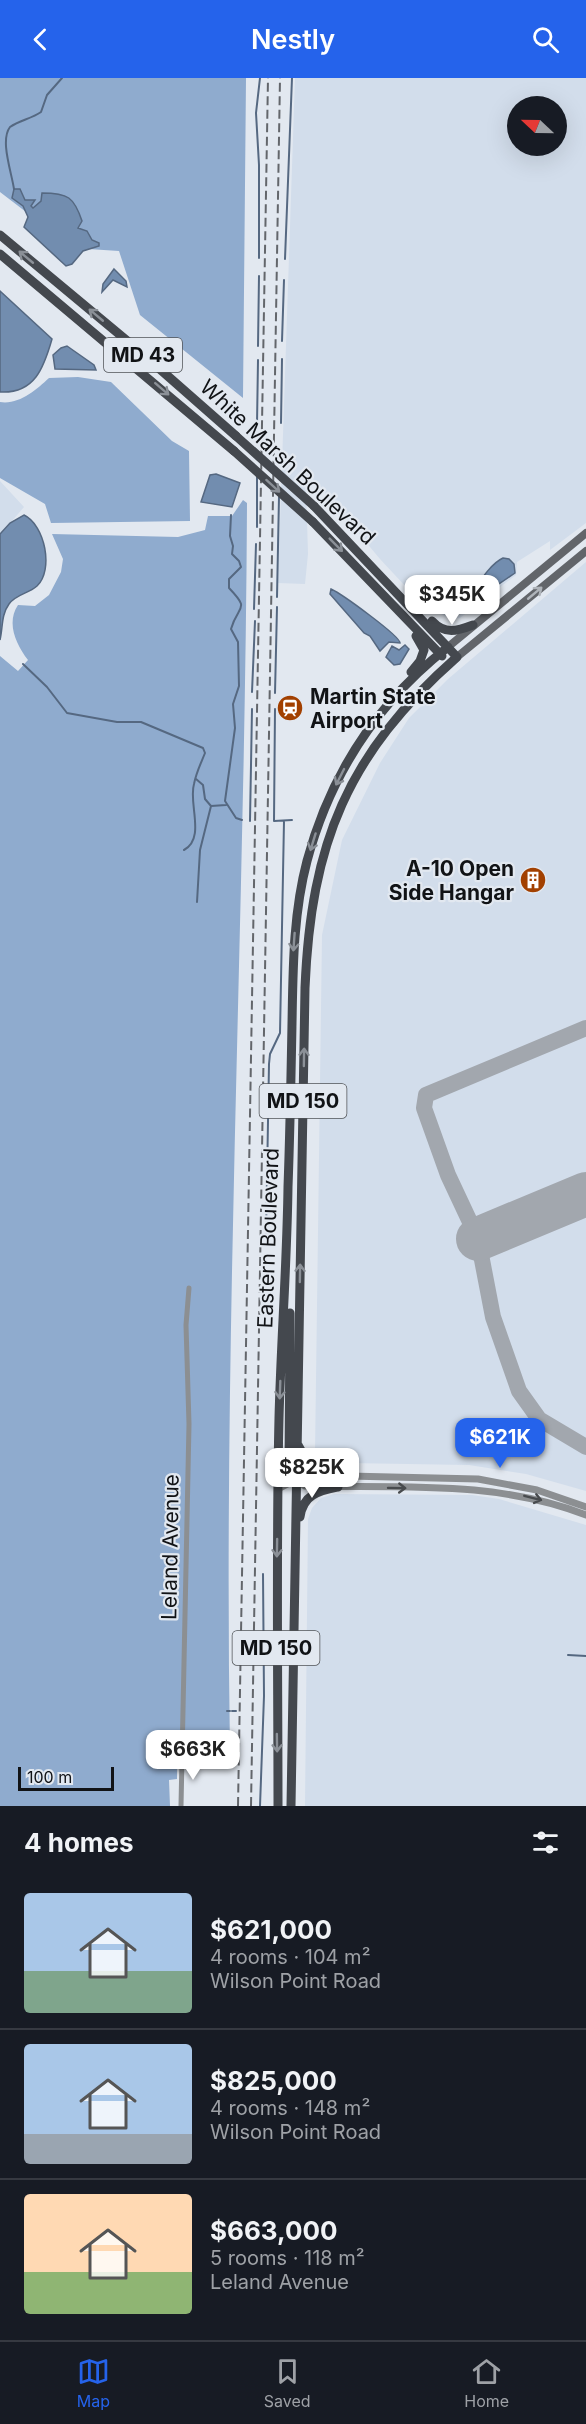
<!DOCTYPE html>
<html lang="en">
<head>
<meta charset="utf-8">
<style>
  :root { --surface:#171b24; --page:#20242c; --text:#f1f3f6; --muted:#9ea1a6; --line:#363941; --accent:#2563eb }
  body { margin:0; font-family:Inter,sans-serif; background:var(--page); color:var(--text); height:100vh; display:flex; flex-direction:column; font-size:22px; white-space:nowrap }
  * { box-sizing:border-box; margin:0 }
  p { font-size:20px; color:var(--muted) }
  .icon { flex:none; width:33px; height:33px; fill:none; stroke:currentColor; stroke-width:2; stroke-linecap:round; stroke-linejoin:round }
  .map { position:relative; height:1728px; overflow:hidden }
  .details { display:flex; flex-direction:column; background:var(--surface); flex:1 }
  .details>* { flex:none }
  .needle { width:39px; rotate:292deg }
  .tools { position:absolute; left:507px; top:18px; display:grid; gap:12px }
  .tools a { display:grid; place-items:center; width:60px; height:60px; border-radius:50%; background:var(--surface); box-shadow:0 6px 24px #0002; font-size:30px }
  .scale { position:absolute; left:18px; bottom:15px; width:96px; box-sizing:border-box; padding-left:6px; border:3px solid #111316; border-top:0; font-size:16px; line-height:21px; white-space:nowrap; color:#111316; -webkit-text-stroke:4px #e2e8f0; paint-order:stroke }
  .price { position:absolute; translate:-50% -51px; padding:0 14px; border-radius:12px; background:#fff; color:#222; font-size:20px; line-height:39px; filter:drop-shadow(0 2px 3px #0008) }
  .price::after { content:''; position:absolute; left:50%; top:36px; width:18px; height:14px; margin-left:-9px; background:inherit; clip-path:polygon(0 0,100% 0,50% 100%) }
  .price.current { background:var(--accent); color:#fff }
  ul { padding:0; list-style:none }
  li { display:flex; align-items:center; gap:18px; height:150px; padding:0 24px }
  li+li { border-top:2px solid var(--line) }
  li span { display:grid; place-items:center; flex:none; width:168px; height:120px; border-radius:6px; color:#555 }
  li>.icon { margin-inline-start:auto }
  span .icon { width:72px; height:72px; fill:#fffc; stroke-width:1 }
  li b { font-size:26px }
  h2 { display:flex; justify-content:space-between; align-items:center; height:72px; padding:0 24px; font-size:26px }
  header { display:flex; justify-content:space-between; align-items:center; height:78px; padding:0 24px; background:var(--accent); color:#fff; font-size:27px; font-weight:600 }
  .dock { display:flex; justify-content:space-around; align-items:center; height:84px; border-top:2px solid var(--line); background:var(--surface); font-size:16px; color:var(--muted) }
  .dock a { display:grid; justify-items:center; gap:3px }
  .dock .current { color:var(--accent) }
  .map>svg:first-child { display:block }
  .built { fill:#d2ddeb; fill-rule:evenodd }
  .forest { fill:#8fabce }
  .water { fill:#728daf; stroke:#556881; stroke-width:1.5 }
  .lines { fill:none; stroke-linecap:round; stroke-linejoin:round }
  .stream { stroke:#556881; stroke-width:2 }
  .taxiway { stroke:#a2a7ae; stroke-width:16 }
  .runway { stroke:#a2a7ae; stroke-width:44 }
  .minor { stroke:#8c8f92; stroke-width:5 }
  .tertiary { stroke:#8c8f92; stroke-width:7 }
  .secondary { stroke:#62656a; stroke-width:8 }
  .primary { stroke:#44484e; stroke-width:9 }
  .rail { stroke:#63666b; stroke-width:2; stroke-dasharray:9 4.5; stroke-linecap:butt }
  .primary-bridge { stroke:#44484e; stroke-width:9 }
  .oneway { stroke:#8b9097 }
  .oneway2 { stroke:#afb4ba }
  .oneway3 { stroke:#484b4e }
  .labels { text-anchor:middle; dominant-baseline:central; stroke-width:4.5; stroke-linejoin:round; paint-order:stroke }
  .shield { fill:#e2e8f0; stroke:#505357; stroke-width:1.5 }
  .shield-label { font-size:20px; font-weight:bold; fill:#111316 }
  .street-label { font-size:21px; fill:#111316; stroke:#e2e8f0 }
  .poi-label { font-size:21px; font-weight:bold; fill:#111316; stroke:#e2e8f0; text-anchor:start }
</style>
</head>
<body>
<header><svg class="icon" aria-label="back" viewBox="0 0 24 24"><path d="M15 5l-7 7 7 7"/></svg>Nestly<svg class="icon" aria-label="search" viewBox="0 0 24 24"><circle cx="10" cy="10" r="6"/><path d="M15 15l6 6"/></svg></header>
<div class="map">
<svg width="586" height="1728" viewBox="0 0 586 1728">
  <rect width="100%" height="100%" fill="#e2e8f0"/>
  <path class="built" d="M295,0H586V445L550,472V463L517,484L516,497L460,540L450,541L420,524L380,481L314,402L306,409L308,476L305,506L278,505ZM518,28H556V68H518Z
    M0,403L24,429L0,457Z
    M586,484V1413L526,1396L469,1387L346,1385L315,1376L322,857L342,762L380,685L409,640L448,601Z
    M334,1416L472,1417L499,1421L586,1447V1728H305L308,1441L312,1430L321,1420Z"/>
  <path class="forest" d="M0,0H246L243,320L140,237L119,173L73,170L0,114Z
    M78,299L111,304L172,363L189,373L190,443L51,445L45,426L0,400V324C19,327 36,312 49,300Z
    M243,422L247,425C245,841 223,1257 230,1673L177,1674V1701L169,1702L170,1728H0V578L18,593L28,582C16,566 6,545 18,527L35,528L49,517L61,494L63,481L52,456L178,459L205,452L208,438H232Z"/>
  <path class="water" d="M14,111H20L25,122H35L31,128L33,130L41,123L42,115C68,115 74,119 82,143L78,150L87,153L92,162L99,165V168L83,173L72,186L66,188L24,149L28,139L23,128L12,120Z
    M114,191L126,203L127,209L113,202L102,214L103,206Z
    M0,213L52,261C44,289 35,316 0,314Z
    M67,268L94,287L96,292L55,291L53,277L61,270Z
    M216,396L240,405L232,429L201,424L210,397Z
    M24,437C45,447 54,492 37,508C28,516 16,516 9,526C1,537 3,550 0,562V456L10,445Z
    M503,480L509,481L514,486L515,495L484,516L478,510C479,501 494,484 503,480Z
    M331,511C342,516 400,558 400,565L389,564L380,573L370,558L364,555L330,516Z
    M405,567L409,571L400,586L394,587L386,579L392,568L399,572Z"/>
  <g class="lines">
    <path class="stream" d="M14,111C11,92 0,62 10,49C20,42 31,41 41,34L47,17L62,0
      M259,180V87L256,35L260,0
      M285,181L292,0
      M282,263L284,202
      M258,268L259,198
      M281,345L282,281
      M257,346L258,282
      M231,437L230,458L233,468L232,476L239,483L241,489L229,501V510C251,533 238,526 231,551L238,564L239,608L233,626L235,650L225,723L236,740L242,742
      M257,449V398
      M277,519L279,419
      M254,531L256,466
      M23,586L47,609L67,635L117,644H141L203,670L205,675C201,685 196,695 194,706C188,725 206,760 184,772
      M252,614L255,543
      M275,615L277,529
      M275,631L274,743L292,742
      M196,701L203,707L205,721L211,728
      M211,728L226,727
      M250,743L252,631
      M197,824L200,772L211,728
      M266,1158L269,986L270,976L280,955L284,743
      M568,1577L586,1578
      M227,1633H230
      M232,1633H236
      M260,1728L264,1618L263,1496"/>
    <path class="taxiway" d="M586,950L426,1017L424,1030L448,1097L478,1161L493,1239L519,1313L539,1341L586,1369"/>
    <path class="runway" d="M478,1161L586,1116"/>
    <path class="minor" d="M181,1728L189,1346L186,1247L189,1210"/>
    <path class="tertiary" d="M296,1402L305,1408C399,1410 497,1402 586,1437
      M278,1411L305,1397L478,1401L537,1412L586,1429"/>
    <path class="secondary" d="M448,569L586,455
      M457,579L586,473"/>
    <path class="primary" d="M0,157L137,271L236,358
      M0,176L234,373
      M313,444L442,578
      M432,543C445,557 457,553 473,547
      M411,594L420,583L424,572L416,558
      M290,1235L289,1391L296,1402
      M298,1367C308,1387 319,1392 340,1398
      M300,1439C303,1416 319,1413 338,1409
      M278,1728C278,1599 276,1469 279,1340C281,1263 287,1186 288,1109C290,1055 291,1000 292,946C293,891 293,836 307,783C330,697 378,624 448,569
      M291,1728L305,910C311,765 347,676 457,579L314,428"/>
    <path class="rail" d="M238,1728L268,0
      M251,1728L280,0"/>
    <path class="primary-bridge" d="M236,358L314,428
      M234,373L313,444"/>
  </g>
  <defs><path id="oneway-shaft" d="M-6 0H5M1.5-3L5.5 0L1.5 3" fill="none" stroke-width="1.6" stroke-linecap="round" stroke-linejoin="round" transform="scale(1.5)"/></defs>
  <g class="oneway">
    <use href="#oneway-shaft" transform="translate(26 179) rotate(-140)"/>
    <use href="#oneway-shaft" transform="translate(96 237) rotate(-140)"/>
    <use href="#oneway-shaft" transform="translate(162 311) rotate(41)"/>
    <use href="#oneway-shaft" transform="translate(273 408) rotate(42)"/>
    <use href="#oneway-shaft" transform="translate(336 467) rotate(45)"/>
    <use href="#oneway-shaft" transform="translate(340 699) rotate(117)"/>
    <use href="#oneway-shaft" transform="translate(313 764) rotate(107)"/>
    <use href="#oneway-shaft" transform="translate(294 864) rotate(94)"/>
    <use href="#oneway-shaft" transform="translate(304 979) rotate(-89)"/>
    <use href="#oneway-shaft" transform="translate(300 1195) rotate(-89)"/>
    <use href="#oneway-shaft" transform="translate(280 1312) rotate(92)"/>
    <use href="#oneway-shaft" transform="translate(277 1470) rotate(91)"/>
    <use href="#oneway-shaft" transform="translate(277 1665) rotate(89)"/>
  </g>
  <use class="oneway2" href="#oneway-shaft" transform="translate(535 515) rotate(-40)"/>
  <g class="oneway3">
    <use href="#oneway-shaft" transform="translate(397 1410) rotate(1)"/>
    <use href="#oneway-shaft" transform="translate(533 1420) rotate(14)"/>
  </g>
  <defs>
    <symbol id="station-disc" viewBox="-11 -11 22 22"><circle r="9.5" fill="#a24000" stroke="#e2e8f0"/><path d="M-3-6H3Q5-6 5-4V2Q5 4 3 4L4.5 6H3L1.5 4h-3L-3 6H-4.5L-3 4Q-5 4-5 2V-4Q-5-6-3-6ZM-3.5-4v3h7v-3ZM-3.5 1v1.5H-2V1ZM2 1v1.5H3.5V1Z" fill="#fff"/></symbol>
    <symbol id="building-disc" viewBox="-11 -11 22 22"><circle r="9.5" fill="#a24000" stroke="#e2e8f0"/><path d="M-4-6H4V6H1V3H-1V6H-4ZM-2.5-4.3h1.7v1.8h-1.7ZM.8-4.3h1.7v1.8H.8ZM-2.5-1h1.7V.8h-1.7ZM.8-1h1.7V.8H.8Z" fill="#fff"/></symbol>
  </defs>
  <g fill-rule="evenodd">
    <use href="#station-disc" x="275" y="615" width="30" height="30"/>
    <use href="#building-disc" x="518" y="787" width="30" height="30"/>
  </g>
  <g class="labels">
    <g class="shield">
      <rect x="104" y="260" width="78" height="34" rx="4.5"/>
      <rect x="259.5" y="1006" width="87" height="34" rx="4.5"/>
      <rect x="232.5" y="1553" width="87" height="34" rx="4.5"/>
    </g>
    <g class="shield-label">
      <text x="143" y="277">MD 43</text>
      <text x="303" y="1023">MD 150</text>
      <text x="276" y="1570">MD 150</text>
    </g>
    <g class="street-label">
      <text transform="translate(288 384) rotate(43)">White Marsh Boulevard</text>
      <text transform="translate(268 1160) rotate(-88)">Eastern Boulevard</text>
      <text transform="translate(170 1469) rotate(-89)">Leland Avenue</text>
    </g>
    <g class="poi-label">
      <text x="310" y="618">Martin State<tspan x="310" dy="24">Airport</tspan></text>
      <text x="514" y="790" text-anchor="end">A-10 Open<tspan x="514" dy="24">Side Hangar</tspan></text>
    </g>
  </g>
</svg>
<div class="tools">
<a><svg class="needle" viewBox="-14 -14 28 28"><path d="M0-13l5 13h-10z" fill="#e53935"/><path d="M0 13l5-13h-10z" fill="#9ea1a6"/></svg></a>
</div>
<div class="scale">100 m</div>
<b class="price" style="left:452px;top:548px">$345K</b>
<b class="price current" style="left:500px;top:1391px">$621K</b>
<b class="price" style="left:312px;top:1421px">$825K</b>
<b class="price" style="left:193px;top:1703px">$663K</b>
</div>
<section class="details">
<h2>4 homes<svg class="icon" aria-label="filters" viewBox="0 0 24 24"><path d="M4 7h16M4 17h16"/><circle cx="9" cy="7" r="2"/><circle cx="15" cy="17" r="2"/></svg></h2>
<ul>
<li><span style="background:linear-gradient(#a9c7e8 65%,#7fa58c 0)"><svg class="icon" aria-label="home" viewBox="0 0 24 24"><path d="M3 11l9-7 9 7M6 9v11h12V9"/></svg></span><div><b>$621,000</b><p>4 rooms · 104 m²</p><p>Wilson Point Road</p></div></li>
<li><span style="background:linear-gradient(#a9c7e8 75%,#9aa5b1 0)"><svg class="icon" aria-label="home" viewBox="0 0 24 24"><path d="M3 11l9-7 9 7M6 9v11h12V9"/></svg></span><div><b>$825,000</b><p>4 rooms · 148 m²</p><p>Wilson Point Road</p></div></li>
<li><span style="background:linear-gradient(#ffd9b3 65%,#8fb573 0)"><svg class="icon" aria-label="home" viewBox="0 0 24 24"><path d="M3 11l9-7 9 7M6 9v11h12V9"/></svg></span><div><b>$663,000</b><p>5 rooms · 118 m²</p><p>Leland Avenue</p></div></li>
</ul>
</section>
<nav class="dock">
<a class="current"><svg class="icon" aria-label="map" viewBox="0 0 24 24"><path d="M3 6l6-2 6 2 6-2v14l-6 2-6-2-6 2zM9 4v14M15 6v14"/></svg>Map</a>
<a><svg class="icon" aria-label="saved" viewBox="0 0 24 24"><path d="M7 4h10v16l-5-4-5 4z"/></svg>Saved</a>
<a><svg class="icon" aria-label="home" viewBox="0 0 24 24"><path d="M3 11l9-7 9 7M6 9v11h12V9"/></svg>Home</a>
</nav>
</body>
</html>
